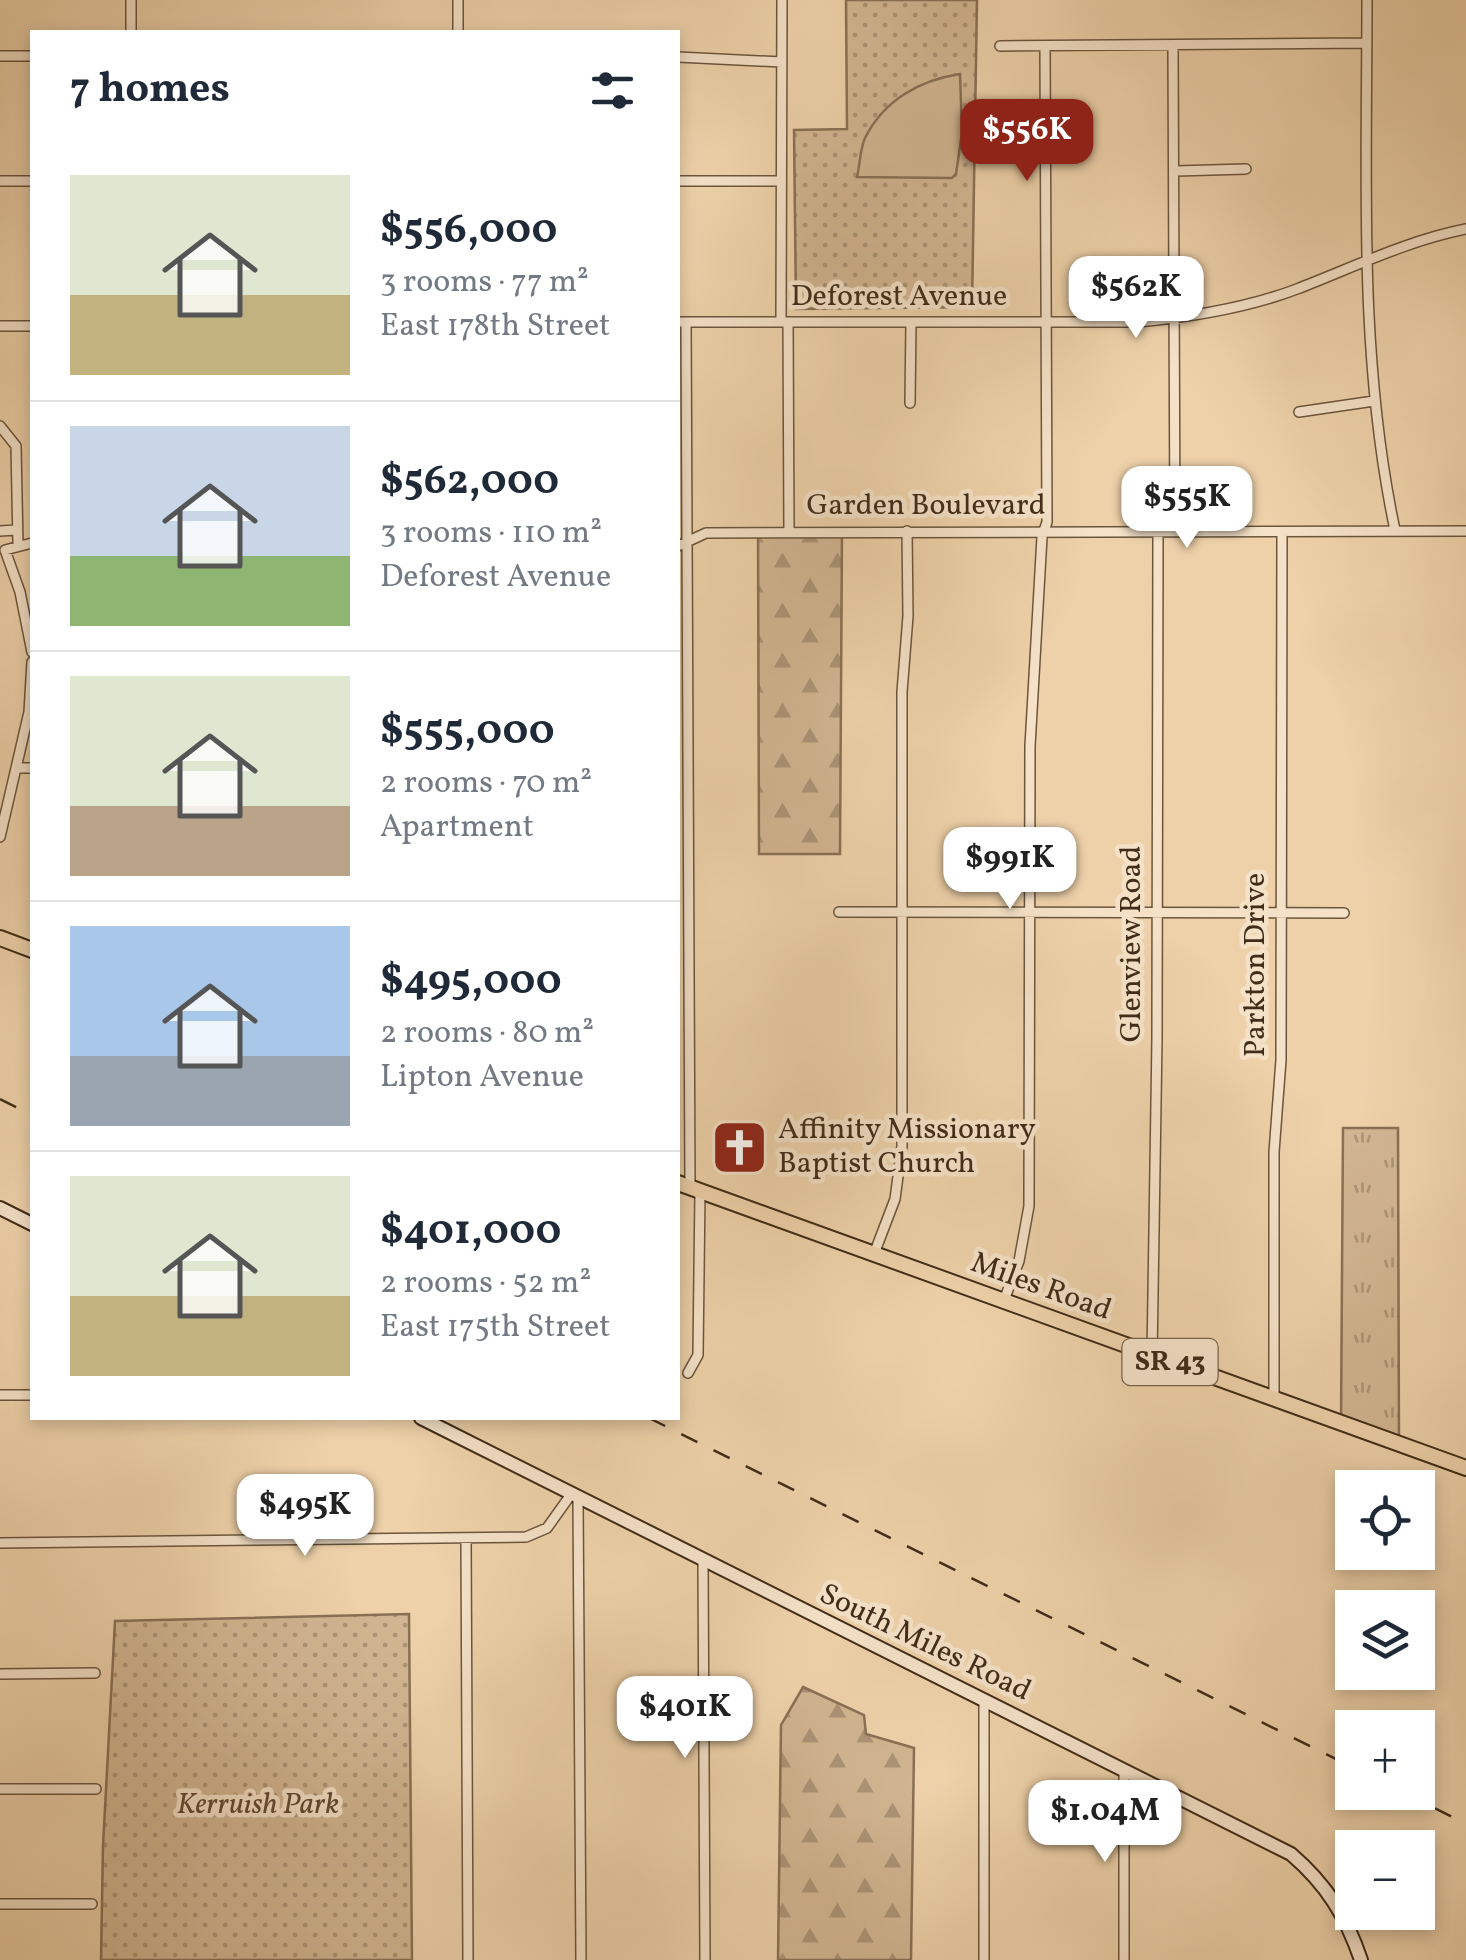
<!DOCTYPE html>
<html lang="en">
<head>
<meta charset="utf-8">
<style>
  :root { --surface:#fff; --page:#f6f6f7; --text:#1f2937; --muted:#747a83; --line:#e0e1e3; --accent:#8f2418 }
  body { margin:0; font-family:Vollkorn,serif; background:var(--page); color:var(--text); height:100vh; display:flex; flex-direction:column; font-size:38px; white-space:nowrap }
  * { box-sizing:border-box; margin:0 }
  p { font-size:32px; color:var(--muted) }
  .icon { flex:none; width:55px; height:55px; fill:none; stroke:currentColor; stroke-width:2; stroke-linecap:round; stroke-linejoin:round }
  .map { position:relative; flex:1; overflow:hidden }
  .side { position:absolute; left:30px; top:30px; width:650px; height:1390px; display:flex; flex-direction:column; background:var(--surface); border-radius:0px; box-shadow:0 5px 15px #0003 }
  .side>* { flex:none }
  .fabs { position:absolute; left:1335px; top:1470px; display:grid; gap:20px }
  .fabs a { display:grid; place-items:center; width:100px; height:100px; border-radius:0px; background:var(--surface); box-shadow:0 5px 15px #0003; font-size:50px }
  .price { position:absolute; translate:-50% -85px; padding:0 22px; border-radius:20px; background:#fff; color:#222; font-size:32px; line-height:65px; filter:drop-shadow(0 2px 5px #0008) }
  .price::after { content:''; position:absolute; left:50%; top:60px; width:30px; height:22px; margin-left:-15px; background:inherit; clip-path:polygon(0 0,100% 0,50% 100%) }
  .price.current { background:var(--accent); color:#fff }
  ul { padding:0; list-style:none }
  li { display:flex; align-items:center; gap:30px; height:250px; padding:0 40px }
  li+li { border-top:2px solid var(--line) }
  li span { display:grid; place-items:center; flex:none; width:280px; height:200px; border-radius:0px; color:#555 }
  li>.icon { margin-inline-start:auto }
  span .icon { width:120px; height:120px; fill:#fffc; stroke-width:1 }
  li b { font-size:42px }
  h2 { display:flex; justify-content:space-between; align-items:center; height:120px; padding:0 40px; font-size:42px }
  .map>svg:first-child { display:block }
  .grass { fill:url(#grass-tufts); stroke:#897055; stroke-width:2.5 }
  .forest { fill:url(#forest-firs); stroke:#897055; stroke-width:2.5 }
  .park { fill:url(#park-dots); stroke:#897055; stroke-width:2.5 }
  .garden { fill:#d1b591; stroke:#897055; stroke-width:2.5 }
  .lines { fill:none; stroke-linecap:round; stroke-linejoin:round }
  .street-casing { stroke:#6c553d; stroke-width:12 }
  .secondary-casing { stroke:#412c19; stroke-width:16 }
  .primary-casing { stroke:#412c19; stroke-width:18 }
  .street { stroke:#f4e1c7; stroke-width:9 }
  .secondary { stroke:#f4e1c7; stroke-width:12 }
  .primary { stroke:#eed1a9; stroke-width:14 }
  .rail { stroke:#412c19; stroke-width:2.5; stroke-dasharray:18 18; stroke-linecap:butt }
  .labels { text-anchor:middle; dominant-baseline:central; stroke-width:9; stroke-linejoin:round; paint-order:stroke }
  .shield { fill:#f4e1c7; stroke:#77624d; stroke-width:2.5 }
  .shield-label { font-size:28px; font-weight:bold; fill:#412c19 }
  .street-label { font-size:30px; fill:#412c19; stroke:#f4e1c7 }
  .poi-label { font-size:30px; fill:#412c19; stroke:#f4e1c7; text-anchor:start }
  .park-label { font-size:30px; font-style:italic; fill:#5e4731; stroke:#f4e1c7 }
</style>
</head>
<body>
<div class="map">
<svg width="1466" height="1960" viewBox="0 0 1466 1960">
  <defs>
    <pattern id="grass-tufts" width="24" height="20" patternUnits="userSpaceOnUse" patternTransform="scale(2.5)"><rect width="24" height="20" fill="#d1b591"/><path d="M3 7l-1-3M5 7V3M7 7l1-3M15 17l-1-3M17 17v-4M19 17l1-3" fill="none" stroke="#ab9376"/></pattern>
    <pattern id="forest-firs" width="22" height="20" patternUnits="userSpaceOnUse" patternTransform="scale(2.5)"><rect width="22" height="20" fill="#d1b591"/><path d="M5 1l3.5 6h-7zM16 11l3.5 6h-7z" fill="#ab9376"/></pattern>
    <pattern id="park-dots" width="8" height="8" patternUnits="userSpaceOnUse" patternTransform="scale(2.5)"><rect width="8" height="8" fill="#d1b591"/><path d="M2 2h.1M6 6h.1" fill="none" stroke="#ab9376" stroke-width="1.8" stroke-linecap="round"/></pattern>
  </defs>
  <rect width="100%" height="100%" fill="#eed1a9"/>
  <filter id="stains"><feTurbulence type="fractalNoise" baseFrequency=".002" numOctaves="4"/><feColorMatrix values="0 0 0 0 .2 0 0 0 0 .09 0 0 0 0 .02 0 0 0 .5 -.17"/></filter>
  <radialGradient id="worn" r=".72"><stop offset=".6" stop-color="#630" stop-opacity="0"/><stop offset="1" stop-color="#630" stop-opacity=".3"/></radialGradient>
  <path class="grass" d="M1343,1128H1398L1399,1444L1341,1422Z"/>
  <path class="forest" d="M842,531L840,854H759L758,532Z
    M803,1687L864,1715L866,1734L914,1748L911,1960H778L781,1725Z"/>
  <path class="park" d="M846,0H977L972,307L796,309L794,130L847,129Z
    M409,1614L412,1960H101L103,1846L115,1621Z"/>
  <path class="garden" d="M960,74L962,133L956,174L952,178L857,177C860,165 860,149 865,138C884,100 920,80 960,74Z"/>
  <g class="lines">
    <defs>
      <path id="street" d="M131,0V32
        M458,0V32
        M1367,0C1367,177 1358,356 1395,530
        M1173,45L1175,531
        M1000,46L1367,43
        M0,56H32
        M678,57L782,62
        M1176,171L1246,169
        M0,181H32
        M678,181H781
        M678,322H1138C1191,317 1247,308 1297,289C1354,267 1406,241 1466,229
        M686,322L690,1188
        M781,322L782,0
        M788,322L789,531
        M0,326H32
        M910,403L911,323
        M1299,412L1374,401
        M0,426L16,446L18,544
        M0,531L16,530
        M32,543L5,550L20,592L32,652
        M678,546L706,533L1466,531
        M17,768H32
        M0,837L29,712L32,662
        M839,912L1344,913
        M874,1254L895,1199L902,1146V692L908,616L907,531
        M1003,1303L1019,1261L1029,1206L1030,746L1042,537L1047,522L1045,46
        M1152,1357L1157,1039L1158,531
        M688,1373L698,1355L700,1191
        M0,1395H32
        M1274,1398V1152L1281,1060L1282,532
        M578,1498L581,1960
        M466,1538L468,1960
        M0,1543L526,1537L547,1528L572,1493
        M703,1561L705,1960
        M0,1674L95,1673
        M1124,1771V1960
        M0,1789H96
        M0,1904H92
        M984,1960V1700"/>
      <path id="secondary" d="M0,1208L32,1224
        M421,1418L1291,1854C1327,1885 1346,1916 1361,1960"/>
      <path id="primary" d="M0,938L32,950
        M678,1183L1466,1468"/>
    </defs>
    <use href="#street" class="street-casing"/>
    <use href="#secondary" class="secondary-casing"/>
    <use href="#primary" class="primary-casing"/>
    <use href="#street" class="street"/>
    <use href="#secondary" class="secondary"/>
    <use href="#primary" class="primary"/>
    <path class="rail" d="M0,1099L32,1115
      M649,1418L1352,1767
      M1403,1792L1466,1824"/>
  </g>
  <defs>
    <symbol id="church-square" viewBox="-11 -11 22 22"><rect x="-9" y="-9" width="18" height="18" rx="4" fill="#8f2418" stroke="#f4e1c7"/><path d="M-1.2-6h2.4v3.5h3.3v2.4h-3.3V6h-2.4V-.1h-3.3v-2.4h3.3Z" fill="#fff"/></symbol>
  </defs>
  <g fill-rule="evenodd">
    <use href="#church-square" x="708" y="1116" width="63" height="63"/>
  </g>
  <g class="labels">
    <rect class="shield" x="1122.5" y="1339" width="95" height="46" rx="8"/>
    <g class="shield-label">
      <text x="1170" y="1362">SR 43</text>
    </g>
    <g class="street-label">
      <text x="899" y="297">Deforest Avenue</text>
      <text x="926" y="506">Garden Boulevard</text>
      <text transform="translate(1132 944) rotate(-90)">Glenview Road</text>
      <text transform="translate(1256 965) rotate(-90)">Parkton Drive</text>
      <text transform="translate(1041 1287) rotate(20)">Miles Road</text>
      <text transform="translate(925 1643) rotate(26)">South Miles Road</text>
    </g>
    <g class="poi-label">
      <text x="778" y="1130">Affinity Missionary<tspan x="778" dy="34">Baptist Church</tspan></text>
    </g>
    <g class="park-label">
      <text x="258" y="1805">Kerruish Park</text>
    </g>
  </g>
  <rect width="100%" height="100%" filter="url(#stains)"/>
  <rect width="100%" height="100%" fill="url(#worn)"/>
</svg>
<div class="fabs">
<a><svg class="icon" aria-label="locate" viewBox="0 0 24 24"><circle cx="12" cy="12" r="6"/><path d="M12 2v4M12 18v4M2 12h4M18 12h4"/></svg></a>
<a><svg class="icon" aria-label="layers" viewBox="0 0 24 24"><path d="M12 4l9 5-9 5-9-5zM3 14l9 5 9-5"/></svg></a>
<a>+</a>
<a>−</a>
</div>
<b class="price current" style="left:1027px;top:184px">$556K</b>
<b class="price" style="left:1136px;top:341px">$562K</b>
<b class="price" style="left:1187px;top:551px">$555K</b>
<b class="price" style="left:1010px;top:912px">$991K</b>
<b class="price" style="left:305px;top:1559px">$495K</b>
<b class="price" style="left:685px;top:1761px">$401K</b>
<b class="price" style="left:1105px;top:1865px">$1.04M</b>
<section class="side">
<h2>7 homes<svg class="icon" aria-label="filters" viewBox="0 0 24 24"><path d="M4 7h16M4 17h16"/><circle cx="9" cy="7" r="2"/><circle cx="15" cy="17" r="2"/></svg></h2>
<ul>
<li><span style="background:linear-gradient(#dfe7d0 60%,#c2b280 0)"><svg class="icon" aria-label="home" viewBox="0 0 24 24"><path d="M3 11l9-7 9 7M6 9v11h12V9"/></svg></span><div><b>$556,000</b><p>3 rooms · 77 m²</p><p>East 178th Street</p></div></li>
<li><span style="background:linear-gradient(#c9d6e8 65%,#8fb573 0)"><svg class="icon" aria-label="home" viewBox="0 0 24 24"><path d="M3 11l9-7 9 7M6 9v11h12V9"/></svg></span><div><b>$562,000</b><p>3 rooms · 110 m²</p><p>Deforest Avenue</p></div></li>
<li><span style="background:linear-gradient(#dfe7d0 65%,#b9a48a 0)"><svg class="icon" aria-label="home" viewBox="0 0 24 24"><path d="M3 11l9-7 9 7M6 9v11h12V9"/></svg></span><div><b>$555,000</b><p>2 rooms · 70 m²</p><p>Apartment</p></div></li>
<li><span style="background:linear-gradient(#a9c7e8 65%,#9aa5b1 0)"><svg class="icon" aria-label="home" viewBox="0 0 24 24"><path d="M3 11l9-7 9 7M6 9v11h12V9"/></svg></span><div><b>$495,000</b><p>2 rooms · 80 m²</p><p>Lipton Avenue</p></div></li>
<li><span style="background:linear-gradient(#dfe7d0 60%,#c2b280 0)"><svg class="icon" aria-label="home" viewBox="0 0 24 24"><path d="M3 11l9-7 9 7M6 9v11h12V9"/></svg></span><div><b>$401,000</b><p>2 rooms · 52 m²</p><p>East 175th Street</p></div></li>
</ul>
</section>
</div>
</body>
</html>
